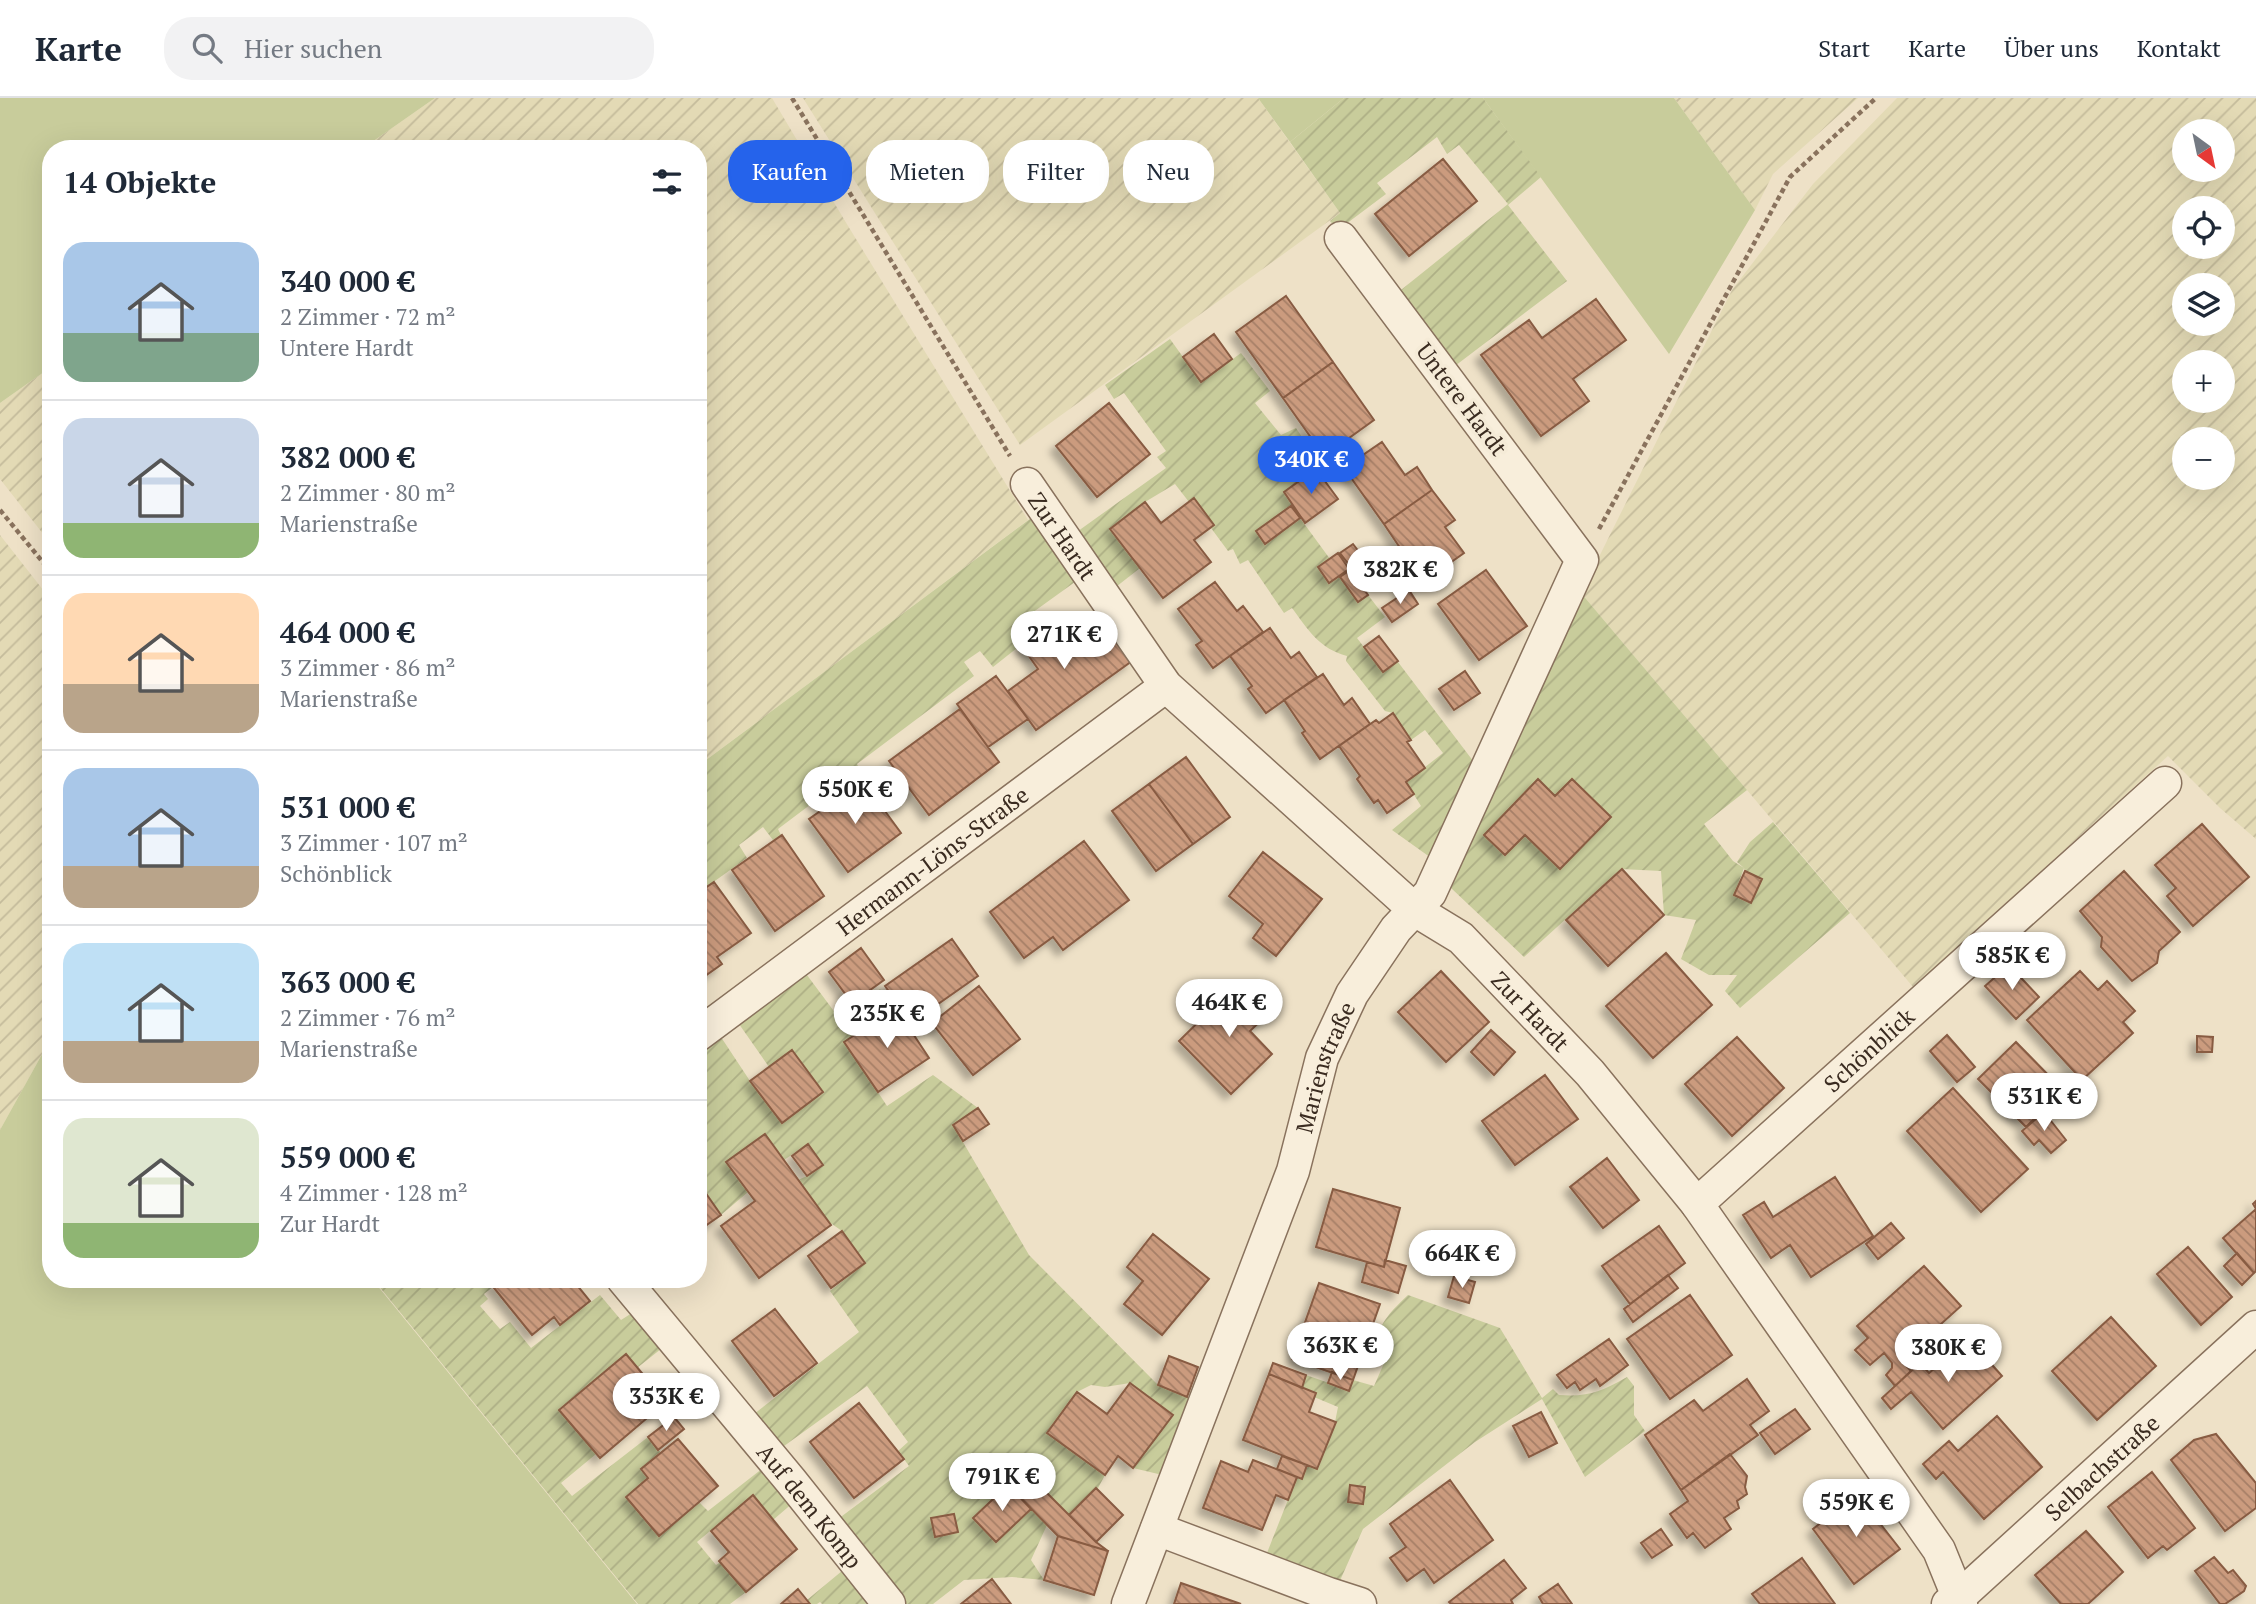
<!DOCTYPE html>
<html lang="de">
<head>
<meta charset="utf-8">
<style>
  :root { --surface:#fff; --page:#f2f2f3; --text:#1f2937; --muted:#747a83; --line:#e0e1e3; --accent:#2563eb }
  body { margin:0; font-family:"PT Serif",serif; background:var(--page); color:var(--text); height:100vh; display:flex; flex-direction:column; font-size:26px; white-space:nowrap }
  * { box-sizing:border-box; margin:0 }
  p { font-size:23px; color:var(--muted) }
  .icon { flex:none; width:38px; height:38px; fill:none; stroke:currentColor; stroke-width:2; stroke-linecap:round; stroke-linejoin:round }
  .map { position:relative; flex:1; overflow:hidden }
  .details { position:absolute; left:42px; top:42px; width:665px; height:1148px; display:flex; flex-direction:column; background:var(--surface); border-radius:28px; box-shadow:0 7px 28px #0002 }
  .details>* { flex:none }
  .top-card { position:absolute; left:728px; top:42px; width:665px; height:63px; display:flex; gap:14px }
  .needle { width:46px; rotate:147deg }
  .controls { position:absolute; left:2172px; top:21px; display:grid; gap:14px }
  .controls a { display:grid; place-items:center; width:63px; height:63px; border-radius:50%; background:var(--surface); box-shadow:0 7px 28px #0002; font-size:35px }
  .price { position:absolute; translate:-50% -60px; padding:0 16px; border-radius:24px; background:#fff; color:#222; font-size:23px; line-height:46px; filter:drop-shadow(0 2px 4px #0008) }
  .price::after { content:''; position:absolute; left:50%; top:42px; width:21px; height:16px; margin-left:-10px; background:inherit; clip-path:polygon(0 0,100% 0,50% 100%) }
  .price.on { background:var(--accent); color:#fff }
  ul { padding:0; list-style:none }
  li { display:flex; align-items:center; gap:21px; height:175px; padding:0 21px }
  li+li { border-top:2px solid var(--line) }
  li span { display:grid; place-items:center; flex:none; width:196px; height:140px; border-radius:21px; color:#555 }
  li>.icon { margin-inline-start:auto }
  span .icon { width:84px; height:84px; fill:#fffc; stroke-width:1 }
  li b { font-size:30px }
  h2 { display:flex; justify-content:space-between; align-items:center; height:84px; padding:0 21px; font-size:30px }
  .chip { padding:0 24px; border-radius:28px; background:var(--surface); box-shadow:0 7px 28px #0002; font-size:24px; line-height:63px }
  .chip.on { background:var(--accent); color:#fff }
  header { display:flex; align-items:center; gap:42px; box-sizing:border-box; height:98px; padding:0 35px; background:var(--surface); border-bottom:2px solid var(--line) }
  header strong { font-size:33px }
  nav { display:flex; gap:38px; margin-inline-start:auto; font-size:24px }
  .search { width:490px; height:63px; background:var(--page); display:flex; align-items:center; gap:18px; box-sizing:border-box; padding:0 24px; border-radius:28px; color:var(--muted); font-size:26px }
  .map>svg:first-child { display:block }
  .farmland { fill:url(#farmland-furrows); fill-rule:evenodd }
  .grass { fill:#c8cc9b }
  .garden { fill:url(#garden-furrows); fill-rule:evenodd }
  .building { fill:url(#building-back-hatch); stroke:#885b43; stroke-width:2; filter:url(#shadow) }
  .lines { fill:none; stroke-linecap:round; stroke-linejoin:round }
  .minor-casing { stroke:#89725d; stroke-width:35 }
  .path { stroke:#89725d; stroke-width:4.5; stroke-dasharray:5 3.5; stroke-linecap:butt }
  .minor { stroke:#f8eedb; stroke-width:32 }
  .labels { text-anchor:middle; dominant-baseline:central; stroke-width:7; stroke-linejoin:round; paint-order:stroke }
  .street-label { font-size:23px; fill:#3a2b20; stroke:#f5ebd7 }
</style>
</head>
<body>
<header>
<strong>Karte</strong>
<div class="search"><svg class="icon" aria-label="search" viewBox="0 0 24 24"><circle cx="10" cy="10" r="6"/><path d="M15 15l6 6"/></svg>Hier suchen</div>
<nav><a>Start</a><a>Karte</a><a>Über uns</a><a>Kontakt</a></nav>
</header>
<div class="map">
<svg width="2256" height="1506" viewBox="0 0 2256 1506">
  <defs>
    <pattern id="farmland-furrows" width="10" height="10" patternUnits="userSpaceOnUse" patternTransform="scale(1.75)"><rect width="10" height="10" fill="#e3dab5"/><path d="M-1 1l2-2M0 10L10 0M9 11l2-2" fill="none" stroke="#c4bb9b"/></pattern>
    <pattern id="garden-furrows" width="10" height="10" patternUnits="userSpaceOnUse" patternTransform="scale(1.75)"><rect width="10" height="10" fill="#c8cc9b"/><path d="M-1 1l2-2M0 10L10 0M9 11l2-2" fill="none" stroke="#adaf85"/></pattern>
    <pattern id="building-back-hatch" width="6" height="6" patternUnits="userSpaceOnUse" patternTransform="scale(1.75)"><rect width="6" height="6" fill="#cb9b7e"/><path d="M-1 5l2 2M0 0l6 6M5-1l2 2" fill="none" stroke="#a67f67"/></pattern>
    <filter id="shadow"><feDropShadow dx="-6" dy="6" stdDeviation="3.5" flood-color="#0004"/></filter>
  </defs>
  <rect width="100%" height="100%" fill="#eee1c7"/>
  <path class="farmland" d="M435,0H772L845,123L1028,422L698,668V51H362Z
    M803,0H1258L1340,115L1020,347Z
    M1674,0H1858L1773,76L1755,112Z
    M1897,0H2256V741L2220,710L2168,658L1913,889L1581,495L1732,192L1813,86ZM2184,33H2222V72H2184ZM2184,110H2222V149H2184ZM2184,187H2222V226H2184ZM2184,264H2222V303H2184ZM2184,341H2222V380H2184Z
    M51,269V446L0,381V305Z
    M0,437L51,502V940L0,1032Z"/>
  <path class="grass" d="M0,0H435L362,51H51V269L0,305Z
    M1258,0H1344L1290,44Z
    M1483,0H1674L1755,112L1669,256Z
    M51,940V1181H372L637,1506H0V1032Z"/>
  <path class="garden" d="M1344,0H1483L1541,79L1508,107L1567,183L1447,274L1391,200L1508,106L1459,47L1447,56L1437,39L1377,85L1386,96L1338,132L1330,123L1340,115L1290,44Z
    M1170,241L1201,284L1241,255L1270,293L1255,305L1281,337L1296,330L1320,366L1284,394L1293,407L1256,434L1265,446L1300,420L1330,461L1318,469L1329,485L1339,478L1358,503L1368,497L1385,519L1357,540L1383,574L1398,564L1483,676L1441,767L1392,732L1421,708L1406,684L1443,655L1425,632L1411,642L1393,615L1385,613L1346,563L1347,558C1320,551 1308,532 1292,510L1284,515L1248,462L1240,466L1233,451L1228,453L1211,430L1214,427L1194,400L1189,404L1175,386L1145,404L1110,430L1140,470L1107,496L1067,441L1166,370L1157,359L1166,353L1124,295L1114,301L1105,287Z
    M1042,412L1086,476L1011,530L1021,547L993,569L980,553L964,564L974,578L857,666L859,670L778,731L781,737L773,742L763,729L739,747L747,760L698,795V668Z
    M1581,495L1747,692L1704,726L1733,763L1744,770L1737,764L1750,744L1773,724L1850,815L1740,910L1725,893L1737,877H1709L1681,861L1696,822L1664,817L1661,773L1621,771L1524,859L1451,790ZM1744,770L1745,773L1762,781L1751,805L1734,797Z
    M798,865L839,920L880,891L896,910L845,944L887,1008L933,977L978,1010L953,1027L1029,1157L1158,1287L1187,1299L1203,1308L1175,1380L1133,1370L1173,1316L1130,1285L1105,1289L1091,1287L1077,1294L1047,1334L1105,1377L1097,1392L1069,1417L1024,1373L974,1420L997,1444L1031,1411L1047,1427L1031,1462L1044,1482L1012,1479L964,1482L933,1506H893L830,1427L909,1368L898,1353L908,1344L867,1288L773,1356L745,1323L859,1234L830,1193L865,1165L842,1133L829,1124L798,1082L807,1078L823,1067L808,1046L784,1062L764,1036L726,1064L748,1094L721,1117L698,1084V942L715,930L750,983L782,1025L823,994L792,952L769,969L732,916Z
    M373,1181H494L490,1185L493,1189L484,1196L488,1201L480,1208L500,1231L510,1224L531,1250L600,1197L621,1222L643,1208L671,1243L637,1270L626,1257L559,1311L596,1356L561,1385L572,1398L648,1339L661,1355L641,1371L648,1380L659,1437L699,1404L708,1413L772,1363L801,1398L773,1422L752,1398L697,1444L716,1467L721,1464L746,1494L730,1506H638Z
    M1408,1197L1500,1230L1542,1300L1553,1291L1559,1297C1588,1299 1601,1294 1627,1279L1634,1288V1317L1645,1333L1585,1379L1542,1301L1475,1344L1363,1431L1334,1496L1261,1470L1297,1379L1302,1381L1307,1367L1318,1371L1335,1324L1338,1309L1314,1299L1302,1290L1306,1277L1349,1292L1353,1282L1374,1288L1388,1256L1375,1246C1380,1224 1392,1212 1408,1197Z
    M854,1463L888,1506H822L820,1504L817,1506H810L807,1502Z"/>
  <path class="building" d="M1443,61L1477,103L1409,158L1375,116Z
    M1286,198L1333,264L1283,300L1236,234Z
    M1596,201L1626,242L1573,281L1589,303L1541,338L1481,257L1529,222L1542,240Z
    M1214,236L1232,261L1201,284L1183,259Z
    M1333,264L1374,322L1324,358L1283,300Z
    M1109,305L1150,356L1097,399L1056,348Z
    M1382,344L1405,377L1417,369L1432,392L1384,426L1344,370Z
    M1316,371L1338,401L1305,425L1284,394Z
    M1432,392L1455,422L1445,429L1464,455L1423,484L1384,426Z
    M1194,400L1214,427L1194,442L1211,464L1163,500L1110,431L1145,404L1161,425Z
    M1291,408L1300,420L1265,446L1256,433Z
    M1353,446L1366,463L1353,472L1340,455Z
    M1338,455L1349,471L1329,485L1318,469Z
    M1350,472L1368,497L1358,504L1340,479Z
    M1486,472L1527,528L1479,562L1438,506Z
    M1215,484L1237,513L1243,508L1263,534L1213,570L1196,547L1202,543L1178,511Z
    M1409,492L1418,506L1392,524L1382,510Z
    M1060,518L1085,553L1112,535L1132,563L1036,632L1008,593L1038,571L1021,547Z
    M1270,530L1291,560L1299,554L1317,579L1266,615L1248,591L1252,588L1230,558Z
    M1379,538L1398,563L1383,574L1364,549Z
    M1465,573L1480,595L1454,612L1439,591Z
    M1323,576L1344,607L1352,600L1370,626L1320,661L1302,635L1305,633L1284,602Z
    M996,578L1028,621L988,649L957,606Z
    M960,611L999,664L929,717L889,663Z
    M1393,615L1411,642L1407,644L1425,670L1406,684L1414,696L1387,715L1378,702L1374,705L1357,681L1360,678L1339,648L1376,622L1379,625Z
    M1186,659L1230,719L1193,746L1149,686Z
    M1538,681L1555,698L1572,681L1611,719L1560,771L1525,737L1505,757L1484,737Z
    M863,683L901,735L848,774L809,721Z
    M1149,686L1193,746L1156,773L1112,713Z
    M2202,726L2249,779L2193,828L2167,798L2176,790L2155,767Z
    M782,737L824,798L775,833L732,772Z
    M1084,743L1129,802L1063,852L1053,839L1024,860L990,814Z
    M1263,754L1322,801L1276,858L1253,840L1263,826L1229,798Z
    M1622,771L1664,817L1608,868L1566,822Z
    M1745,773L1762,781L1751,805L1734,797Z
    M2124,773L2180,834L2159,853L2157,865L2132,883L2101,849L2102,839L2080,813Z
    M714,784L751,835L717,859L722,866L698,883V795Z
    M952,841L978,878L911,925L885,888Z
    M861,850L884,882L852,905L829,874Z
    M1666,855L1712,907L1653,960L1606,908Z
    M2009,867L2039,899L2016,921L1985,888Z
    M1441,873L1489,924L1446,964L1398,914Z
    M2080,873L2098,892L2107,883L2135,913L2123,924L2133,935L2082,982L2027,922Z
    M1238,885L1268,916L1250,933L1272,956L1231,996L1179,943Z
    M979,888L1020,941L973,977L932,925Z
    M896,910L929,960L878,994L844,944Z
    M1491,932L1515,954L1494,977L1471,954Z
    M1947,937L1975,969L1957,984L1930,953Z
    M2197,938L2213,939L2212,954H2197Z
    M1737,939L1784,990L1732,1038L1685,986Z
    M2016,944L2063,992L2026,1029L1978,981Z
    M792,952L823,994L782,1025L750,983Z
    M1545,977L1578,1021L1515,1067L1482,1023Z
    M1953,990L2028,1071L1981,1114L1907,1033Z
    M978,1010L989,1026L963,1043L953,1027Z
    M2044,1014L2066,1042L2051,1055L2039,1042L2034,1047L2022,1033Z
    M765,1036L831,1127L759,1180L721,1128L755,1103L726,1064Z
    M808,1046L823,1067L807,1078L792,1058Z
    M1607,1060L1639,1102L1603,1130L1570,1089Z
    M1835,1079L1873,1138L1811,1179L1790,1147L1771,1160L1743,1117L1764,1104L1773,1119Z
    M698,1084L721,1117L698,1133Z
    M1333,1091L1400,1110L1384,1169L1316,1149Z
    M2256,1103V1173L2254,1175L2223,1140L2256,1111L2253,1106Z
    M1891,1125L1904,1140L1878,1161L1866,1146Z
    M1659,1128L1685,1165L1630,1206L1602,1168Z
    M842,1133L865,1165L831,1190L808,1158Z
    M1153,1136L1209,1181L1162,1237L1124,1206L1143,1183L1127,1169Z
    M2188,1149L2232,1199L2201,1227L2157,1176Z
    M2237,1155L2254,1175L2242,1187L2224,1168Z
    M1385,1162L1406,1168L1398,1195L1362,1184L1367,1164L1384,1169Z
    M1924,1168L1961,1208L1901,1262L1911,1273L1895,1288L1886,1277L1892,1270V1265L1884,1255L1870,1267L1855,1252L1868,1240L1857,1228Z
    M1668,1177L1678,1190L1633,1224L1624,1211Z
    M1454,1178L1475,1184L1469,1205L1448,1199Z
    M494,1181H572L590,1203L560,1227L554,1219L532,1237L490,1185Z
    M1319,1185L1380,1206L1353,1282L1292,1261Z
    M1690,1197L1732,1257L1670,1301L1627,1241Z
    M775,1211L817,1265L774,1298L732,1243Z
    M2111,1219L2156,1268L2097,1322L2052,1273Z
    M1609,1241L1628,1267L1600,1288L1596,1281L1580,1292L1575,1284L1567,1290L1557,1277Z
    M1969,1241L2002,1278L1943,1331L1911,1294L1891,1311L1882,1300L1920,1265L1929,1275Z
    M626,1256L666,1304L600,1360L559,1312Z
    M1169,1258L1198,1269L1187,1299L1158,1287Z
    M1273,1265L1306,1277L1302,1290L1269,1276Z
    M1332,1274L1353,1282L1349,1293L1328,1285Z
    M1269,1276L1316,1295L1309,1314L1336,1324L1317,1371L1243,1342Z
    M1747,1281L1769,1313L1750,1327L1758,1337L1681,1392L1645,1337L1694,1302L1703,1313Z
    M1130,1285L1173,1317L1133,1370L1118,1358L1105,1377L1047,1335L1077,1294L1107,1316Z
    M859,1305L904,1361L854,1400L810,1344Z
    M1795,1311L1810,1331L1775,1356L1760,1335Z
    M1541,1314L1557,1345L1529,1359L1513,1328Z
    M1997,1318L2042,1369L1984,1421L1943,1374L1936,1381L1923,1366L1949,1343L1958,1353Z
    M674,1319L684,1331L658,1352L648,1339Z
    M2216,1336L2256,1385V1410L2225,1433L2171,1362L2194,1342Z
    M678,1341L718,1388L659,1438L626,1399L648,1380L641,1371Z
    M1730,1356L1747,1378L1745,1389L1747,1396L1737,1403L1739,1410L1724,1420L1731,1431L1705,1450L1693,1435L1687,1440L1670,1416L1688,1403L1681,1392Z
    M1282,1358L1307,1367L1302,1381L1277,1371Z
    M1253,1362L1297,1379L1288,1402L1276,1397L1262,1432L1203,1410L1221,1363L1248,1374Z
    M1024,1372L1096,1444L1108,1453L1058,1438L1008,1387Z
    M2152,1374L2195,1430L2167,1452L2163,1448L2148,1460L2108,1409Z
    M1450,1382L1493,1442L1434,1485L1424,1471L1407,1483L1390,1460L1406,1449L1390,1426Z
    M1008,1387L1031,1411L996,1444L973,1420Z
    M1350,1387L1365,1389L1363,1406L1348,1404Z
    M1096,1390L1123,1417L1096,1444L1069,1417Z
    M1857,1396L1900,1451L1854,1486L1813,1431Z
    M753,1397L797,1451L746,1494L719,1463L729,1454L711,1433Z
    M954,1416L958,1434L935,1439L931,1420Z
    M1661,1431L1672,1447L1652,1460L1641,1445Z
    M2086,1433L2123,1474L2088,1506H2061L2035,1477Z
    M1058,1438L1108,1453L1094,1497L1044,1482Z
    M2214,1459L2228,1475L2233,1472L2246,1488L2244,1493L2225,1506H2220L2195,1473Z
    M1802,1460L1835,1506H1760L1752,1496Z
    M1504,1462L1526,1490L1511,1502L1513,1506H1451L1449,1504Z
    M992,1481L1011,1506H961Z
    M1181,1485L1241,1506H1174Z
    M1558,1486L1572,1506H1543L1539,1499Z
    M798,1491L810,1506H781Z"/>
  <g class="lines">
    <defs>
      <g id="minor">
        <path id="s1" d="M1027,386L1166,588L1415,812L1461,840L1590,975L1697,1106L1939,1452L1961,1506"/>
        <path id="s2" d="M698,937L1166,588"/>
        <path id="s3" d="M1697,1106L2165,685"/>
        <path id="s4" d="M623,1181L791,1383L889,1506"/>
        <path d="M1157,1431L1329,1496L1360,1506"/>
        <path id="s5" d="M1128,1506L1293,1073L1322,960L1352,896L1396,831L1430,795L1582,462L1341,140"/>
        <path id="s6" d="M1948,1506L1958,1500L2256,1229"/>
      </g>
    </defs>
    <use href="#minor" class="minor-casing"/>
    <path class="path" d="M792,0L1010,358
      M0,412L51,474
      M1599,431L1790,79L1876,0"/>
    <use href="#minor" class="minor"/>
  </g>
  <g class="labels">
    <g class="street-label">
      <text transform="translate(1462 301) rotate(53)">Untere Hardt</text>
      <text stroke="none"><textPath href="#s1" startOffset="63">Zur Hardt</textPath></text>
      <text stroke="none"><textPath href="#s2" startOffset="292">Hermann-Löns-Straße</textPath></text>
      <text stroke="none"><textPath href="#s1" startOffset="735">Zur Hardt</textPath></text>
      <text stroke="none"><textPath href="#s3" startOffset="231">Schönblick</textPath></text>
      <text stroke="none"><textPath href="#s5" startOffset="572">Marienstraße</textPath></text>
      <text stroke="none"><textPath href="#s6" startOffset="206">Selbachstraße</textPath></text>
      <text stroke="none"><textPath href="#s4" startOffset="294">Auf dem Komp</textPath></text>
    </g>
  </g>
</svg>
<div class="controls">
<a><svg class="needle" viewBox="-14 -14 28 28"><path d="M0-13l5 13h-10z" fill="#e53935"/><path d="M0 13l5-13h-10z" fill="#747a83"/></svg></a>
<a><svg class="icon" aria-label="locate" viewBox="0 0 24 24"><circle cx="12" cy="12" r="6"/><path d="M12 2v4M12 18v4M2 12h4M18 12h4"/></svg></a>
<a><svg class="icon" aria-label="layers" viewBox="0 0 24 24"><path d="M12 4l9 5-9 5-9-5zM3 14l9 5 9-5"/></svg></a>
<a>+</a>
<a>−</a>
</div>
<b class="price on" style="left:1311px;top:398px">340K €</b>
<b class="price" style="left:1400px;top:508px">382K €</b>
<b class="price" style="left:1064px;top:573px">271K €</b>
<b class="price" style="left:855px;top:728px">550K €</b>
<b class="price" style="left:2012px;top:894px">585K €</b>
<b class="price" style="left:1229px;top:941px">464K €</b>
<b class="price" style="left:887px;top:952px">235K €</b>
<b class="price" style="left:2044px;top:1035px">531K €</b>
<b class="price" style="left:1462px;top:1192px">664K €</b>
<b class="price" style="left:1340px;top:1284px">363K €</b>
<b class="price" style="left:1948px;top:1286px">380K €</b>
<b class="price" style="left:666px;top:1335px">353K €</b>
<b class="price" style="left:1002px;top:1415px">791K €</b>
<b class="price" style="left:1856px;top:1441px">559K €</b>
<div class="top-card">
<a class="chip on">Kaufen</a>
<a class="chip">Mieten</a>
<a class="chip">Filter</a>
<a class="chip">Neu</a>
</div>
<section class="details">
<h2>14 Objekte<svg class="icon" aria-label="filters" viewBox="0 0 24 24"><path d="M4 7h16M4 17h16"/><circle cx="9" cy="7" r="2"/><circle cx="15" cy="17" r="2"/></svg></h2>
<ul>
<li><span style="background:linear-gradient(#a9c7e8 65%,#7fa58c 0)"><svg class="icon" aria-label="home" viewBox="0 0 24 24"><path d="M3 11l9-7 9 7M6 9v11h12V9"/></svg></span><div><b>340 000 €</b><p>2 Zimmer · 72 m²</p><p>Untere Hardt</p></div></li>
<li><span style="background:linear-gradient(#c9d6e8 75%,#8fb573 0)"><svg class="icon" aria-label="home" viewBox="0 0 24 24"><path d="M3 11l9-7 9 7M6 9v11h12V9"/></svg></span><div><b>382 000 €</b><p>2 Zimmer · 80 m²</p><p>Marienstraße</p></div></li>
<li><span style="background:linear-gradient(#ffd9b3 65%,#b9a48a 0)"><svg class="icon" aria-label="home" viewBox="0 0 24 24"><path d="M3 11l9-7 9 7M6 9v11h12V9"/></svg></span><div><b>464 000 €</b><p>3 Zimmer · 86 m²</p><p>Marienstraße</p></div></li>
<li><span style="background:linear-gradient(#a9c7e8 70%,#b9a48a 0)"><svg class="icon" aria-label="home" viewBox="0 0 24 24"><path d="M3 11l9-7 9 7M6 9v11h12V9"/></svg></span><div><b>531 000 €</b><p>3 Zimmer · 107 m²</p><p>Schönblick</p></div></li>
<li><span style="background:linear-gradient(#bfe0f5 70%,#b9a48a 0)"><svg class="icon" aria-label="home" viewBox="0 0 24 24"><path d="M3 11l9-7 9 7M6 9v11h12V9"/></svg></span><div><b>363 000 €</b><p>2 Zimmer · 76 m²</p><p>Marienstraße</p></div></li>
<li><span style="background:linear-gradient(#dfe7d0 75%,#8fb573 0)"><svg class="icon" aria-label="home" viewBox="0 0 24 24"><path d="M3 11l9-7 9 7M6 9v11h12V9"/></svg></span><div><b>559 000 €</b><p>4 Zimmer · 128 m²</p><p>Zur Hardt</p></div></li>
</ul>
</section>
</div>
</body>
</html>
